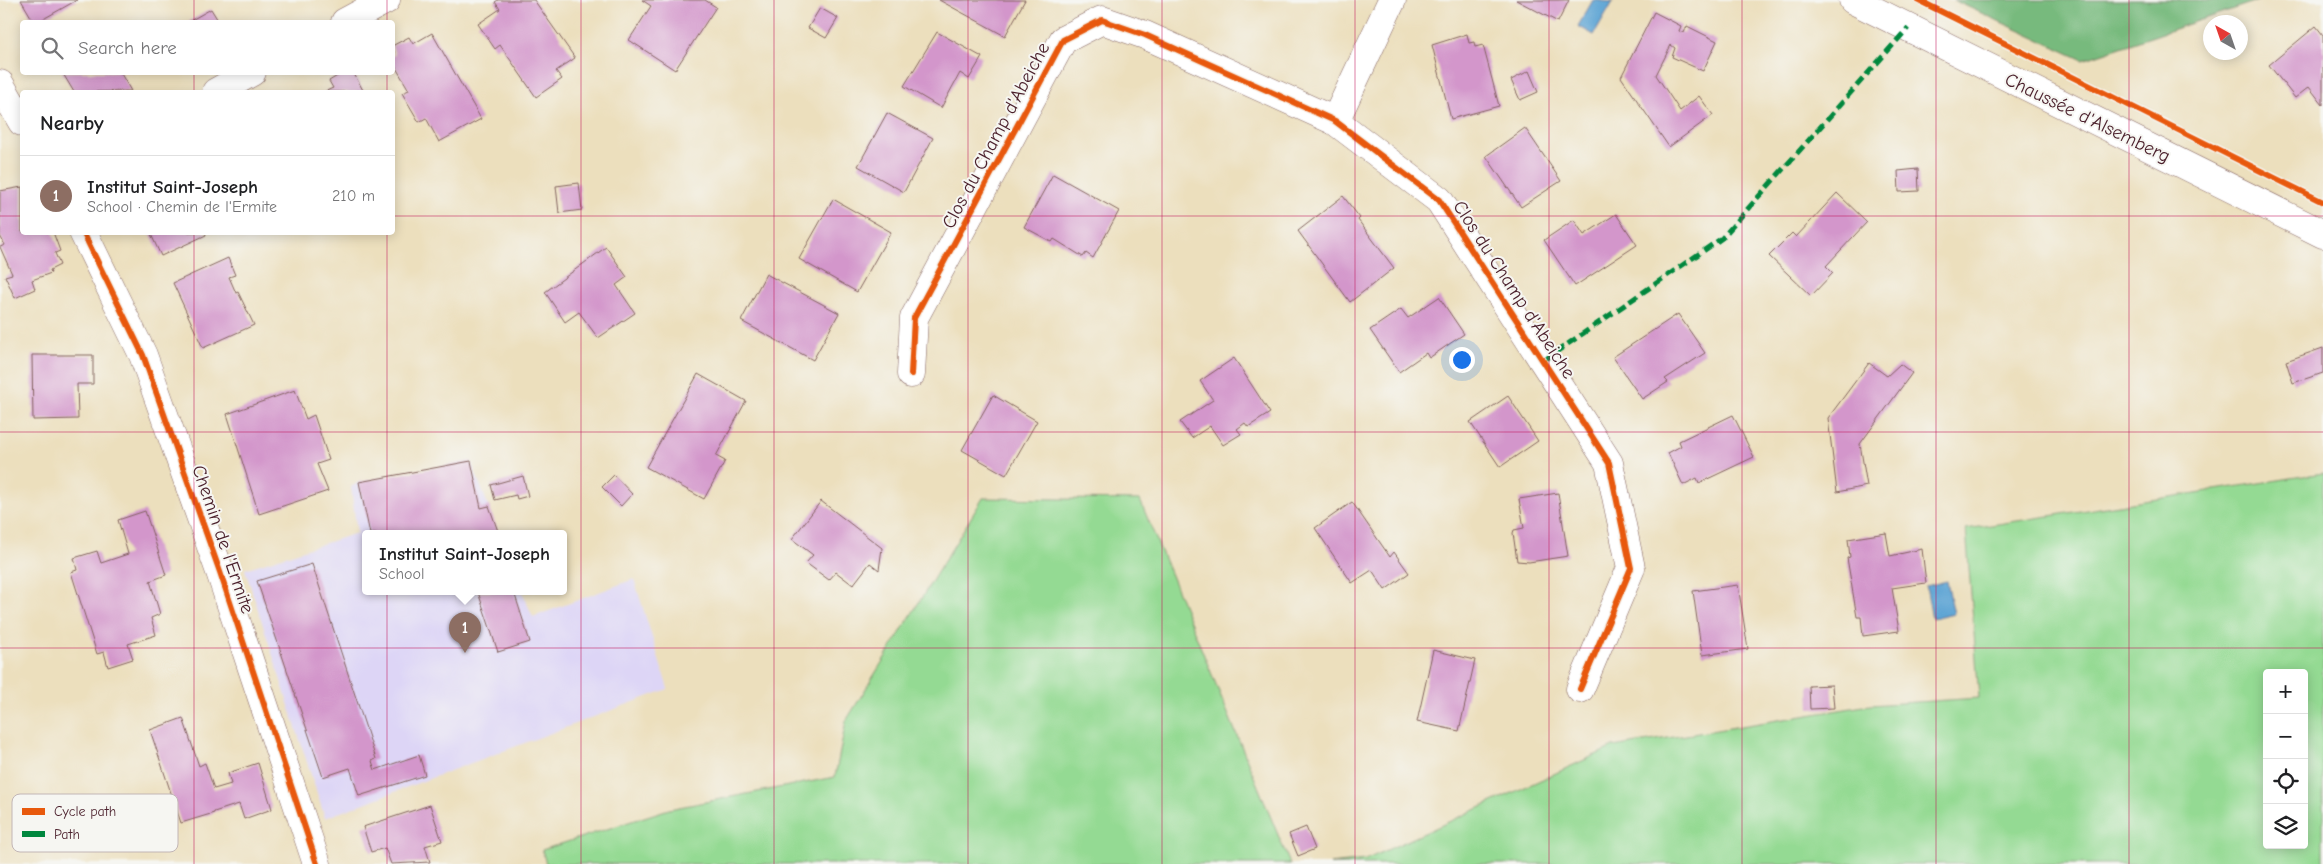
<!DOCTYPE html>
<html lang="en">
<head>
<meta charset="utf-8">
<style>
  :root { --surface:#fff; --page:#f6f6f6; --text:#202124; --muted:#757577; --line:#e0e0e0; --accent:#1a73e8 }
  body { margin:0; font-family:"Comic Neue",sans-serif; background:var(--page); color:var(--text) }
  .controls { position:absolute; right:15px; bottom:15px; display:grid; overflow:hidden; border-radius:5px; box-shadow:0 2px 12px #0003 }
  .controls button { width:45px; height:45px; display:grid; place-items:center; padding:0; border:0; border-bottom:1px solid var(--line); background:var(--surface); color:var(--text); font:25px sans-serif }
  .compass { position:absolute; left:2203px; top:15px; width:45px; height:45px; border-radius:50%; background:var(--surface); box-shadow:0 2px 12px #0003; rotate:320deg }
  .you { position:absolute; left:1461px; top:359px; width:18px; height:18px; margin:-12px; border:4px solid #fff; border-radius:50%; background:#1a73e8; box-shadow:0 0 0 8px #1a73e833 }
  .badge { display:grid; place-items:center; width:32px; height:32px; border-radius:50%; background:var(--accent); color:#fff; font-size:16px; font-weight:700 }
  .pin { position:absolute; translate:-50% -41px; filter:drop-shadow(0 1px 2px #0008) }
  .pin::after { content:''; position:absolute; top:26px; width:18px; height:15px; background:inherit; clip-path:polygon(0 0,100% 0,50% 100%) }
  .popup { position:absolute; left:362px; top:530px; width:205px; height:65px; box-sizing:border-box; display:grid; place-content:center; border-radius:5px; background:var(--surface); filter:drop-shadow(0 1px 4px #0005); font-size:16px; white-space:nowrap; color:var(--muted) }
  .popup b { font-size:19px; color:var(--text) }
  .popup::after { content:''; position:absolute; left:50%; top:100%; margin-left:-10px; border:10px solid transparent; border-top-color:var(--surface) }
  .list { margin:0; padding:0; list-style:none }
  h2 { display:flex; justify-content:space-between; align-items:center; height:65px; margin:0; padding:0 20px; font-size:21px }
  h2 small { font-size:16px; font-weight:400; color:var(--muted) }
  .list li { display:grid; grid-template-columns:32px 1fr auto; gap:15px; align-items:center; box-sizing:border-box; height:80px; padding:0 20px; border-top:1px solid var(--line) }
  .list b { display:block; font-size:19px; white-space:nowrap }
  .list p { margin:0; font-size:16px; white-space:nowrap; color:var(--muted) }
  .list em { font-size:16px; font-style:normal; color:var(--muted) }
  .icon { flex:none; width:28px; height:28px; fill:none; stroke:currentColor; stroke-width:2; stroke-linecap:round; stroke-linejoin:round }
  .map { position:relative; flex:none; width:2323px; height:864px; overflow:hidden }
  .search { position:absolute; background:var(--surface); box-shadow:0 2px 12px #0003; left:20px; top:20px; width:375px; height:55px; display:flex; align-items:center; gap:12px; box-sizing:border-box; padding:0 18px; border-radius:5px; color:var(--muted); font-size:19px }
  .panel { position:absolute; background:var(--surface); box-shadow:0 2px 12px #0003; left:20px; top:90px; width:375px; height:145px; border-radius:5px }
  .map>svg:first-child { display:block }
  .built { fill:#ddd5f6 }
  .green { fill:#94da93; stroke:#6f7c5f; fill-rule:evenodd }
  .forest { fill:#77ba7d; stroke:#606c54 }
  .water { fill:#5da4d4; stroke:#546280 }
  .building { fill:#d396cb }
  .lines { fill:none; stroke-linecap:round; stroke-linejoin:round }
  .minor-casing { stroke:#83625e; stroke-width:29 }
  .major-casing { stroke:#83625e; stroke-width:29 }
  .minor { stroke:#fff; stroke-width:28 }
  .major { stroke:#fff; stroke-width:28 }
  .quiet { stroke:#00873e; stroke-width:5; stroke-dasharray:10 5; stroke-linecap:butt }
  .cycleway-casing { stroke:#f6f6f2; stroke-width:9 }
  .cycleway { stroke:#e8590c; stroke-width:6 }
  .grid { fill:none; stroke:#c2185b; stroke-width:1; stroke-opacity:0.55 }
  .labels { text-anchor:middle; stroke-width:4; stroke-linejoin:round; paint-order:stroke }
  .street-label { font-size:19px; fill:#4a1f2b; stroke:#f6f6f2 }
  .key { fill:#f6f6f2; stroke:#c2b6b6; stroke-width:1 }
  .key-label { font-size:14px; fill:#4a1f2b }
</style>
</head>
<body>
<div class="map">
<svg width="2323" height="864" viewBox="0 0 2323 864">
  <rect width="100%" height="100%" fill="#f6f6f2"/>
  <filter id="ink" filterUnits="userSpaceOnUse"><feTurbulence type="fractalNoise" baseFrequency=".02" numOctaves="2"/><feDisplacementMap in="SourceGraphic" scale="10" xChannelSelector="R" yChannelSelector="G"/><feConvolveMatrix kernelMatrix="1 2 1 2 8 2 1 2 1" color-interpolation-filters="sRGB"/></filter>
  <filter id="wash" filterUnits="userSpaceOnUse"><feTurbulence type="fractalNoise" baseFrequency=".0096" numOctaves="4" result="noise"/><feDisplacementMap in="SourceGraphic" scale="20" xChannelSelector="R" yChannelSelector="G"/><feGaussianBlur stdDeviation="1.12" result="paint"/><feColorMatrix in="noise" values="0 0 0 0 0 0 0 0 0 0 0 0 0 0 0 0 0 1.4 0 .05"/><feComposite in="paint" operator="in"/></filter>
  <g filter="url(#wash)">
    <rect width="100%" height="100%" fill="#ecdfbd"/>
    <path class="built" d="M471,461L499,534H366V592H522L533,617L634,579L668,689L325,818L245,569L357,533L351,487L359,482Z"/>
    <g class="green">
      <path d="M2323,473V864H1330L1365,860L1613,747L1870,705L1979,698L1966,529ZM2267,673H2304V845H2267Z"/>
      <path d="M983,498L1140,500L1290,864H546L542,850L669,809L835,777L846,721Z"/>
    </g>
    <path class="forest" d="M1953,0H2260L2083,60Z"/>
    <g class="water">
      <path d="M1593,0L1613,2L1594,35L1578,26Z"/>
      <path d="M1947,581L1954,614L1932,619L1926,586Z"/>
    </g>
    <g id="blocks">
      <g class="building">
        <path d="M21,0H77L38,22H34Z"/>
        <path d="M498,0H534L575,58L556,71L562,79L536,97L500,45L495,49L478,24L500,9L495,2Z"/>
        <path d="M642,0H705L716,7L675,70L629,40L651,6Z"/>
        <path d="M939,0H1025L1005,36Z"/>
        <path d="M1516,0H1569L1558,22Z"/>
        <path d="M820,8L838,18L826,38L808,28Z"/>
        <path d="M211,9L219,22H188Z"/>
        <path d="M1654,12L1681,26L1679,31L1684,33L1687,26L1717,41L1703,71L1672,57L1675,48L1671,45L1656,75L1680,111L1699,96L1713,115L1669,147L1621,77Z"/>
        <path d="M2316,26L2323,35V105L2309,87L2295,98L2269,65Z"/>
        <path d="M937,32L982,57L969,79L960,73L941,108L904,86Z"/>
        <path d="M432,33L481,119L439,142L426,118L419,122L402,93L409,90L392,61V56L395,55L392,46L409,37L413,44Z"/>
        <path d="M1467,34L1469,43L1474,42L1475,47L1483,45L1499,106L1451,119L1432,45Z"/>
        <path d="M1529,71L1538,92L1520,100L1511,80Z"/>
        <path d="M62,72H120L131,91L74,92Z"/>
        <path d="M344,72H353L364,92H324L333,88L329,81Z"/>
        <path d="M887,113L933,138L904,192L858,166Z"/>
        <path d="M1525,128L1561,181L1521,207L1486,156Z"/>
        <path d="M1918,169L1919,191L1899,192L1898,171Z"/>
        <path d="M1053,174L1119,211L1093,258L1086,253L1083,257L1054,239L1052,242L1024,227Z"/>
        <path d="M579,183L582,210L559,213L556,186Z"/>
        <path d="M22,187V232H53L60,251L55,253L60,265L50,270L51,273L32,280L35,289L15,298L5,276L12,274L0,247L5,245L0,236V191Z"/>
        <path d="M1837,193L1867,222L1826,266L1833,273L1811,296L1769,256L1792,233L1796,237Z"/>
        <path d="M1343,196L1360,218L1358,220L1394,268L1350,302L1298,231Z"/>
        <path d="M833,199L891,232L857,292L799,259Z"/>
        <path d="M1616,214L1637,245L1575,286L1544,240L1574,220L1584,235Z"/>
        <path d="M150,232H205L206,235L161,256Z"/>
        <path d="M606,247L627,277L616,285L635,313L598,338L579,312L565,322L545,292Z"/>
        <path d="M228,258L235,275L229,277L236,293L238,292L254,325L203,348L173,283Z"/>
        <path d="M766,274L839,313L813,360L741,321Z"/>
        <path d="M1439,297L1464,334L1429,358L1426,353L1399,372L1370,330L1401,309L1408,318Z"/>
        <path d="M1678,314L1705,353L1665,379L1668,382L1642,399L1613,357Z"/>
        <path d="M2323,348V373L2293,383L2286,361Z"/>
        <path d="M32,355H93V384H77L78,419L33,420Z"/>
        <path d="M1234,358L1270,413L1248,427L1245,423L1237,429L1241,434L1223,445L1210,426L1192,438L1180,422L1213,400L1200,381Z"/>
        <path d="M1869,363L1887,376L1900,364L1912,373L1860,444L1867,486L1837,492L1828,418Z"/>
        <path d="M698,374L746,401L716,456L725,461L704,499L646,467Z"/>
        <path d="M295,390L306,419L314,415L329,460L317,464L328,491L259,514L227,414Z"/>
        <path d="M993,395L1037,421L1006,475L962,450Z"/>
        <path d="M1508,396L1538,441L1500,467L1470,422Z"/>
        <path d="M1733,415L1754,457L1699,483L1697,478L1683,485L1668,453L1681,446L1679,441Z"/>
        <path d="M471,461L481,508L489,506L499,534H370L359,482Z"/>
        <path d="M614,475L632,494L621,506L602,487Z"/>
        <path d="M523,476L528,496L517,499L516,495L495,500L491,485Z"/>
        <path d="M1558,493L1568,556L1529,562L1517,561L1513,533L1514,530L1524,528L1519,499Z"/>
        <path d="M821,501L882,548L879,570L870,563L853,585L836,572L829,580L806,563L813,555L792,539Z"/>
        <path d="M1352,502L1390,557L1394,552L1409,573L1385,590L1372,570L1352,583L1315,528Z"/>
        <path d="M145,511L166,575L150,581L160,614L151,618L156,635L128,644L133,659L108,667L104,652L97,654L71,572L77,570L74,558L97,551L101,563L128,554L118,520Z"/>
        <path d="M1886,533L1890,556L1922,549L1926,583L1892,588L1899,631L1863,636L1861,617H1857L1847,558L1850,557L1848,539Z"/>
        <path d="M312,564L376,759L372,761L375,770L419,755L425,775L359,796L350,768L323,777L257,581Z"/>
        <path d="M1738,585L1748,649L1702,655L1693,591Z"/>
        <path d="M478,592H514L530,642L498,652Z"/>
        <path d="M1433,650L1475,660L1459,731L1417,722Z"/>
        <path d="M1832,685L1834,708L1810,709L1809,686Z"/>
        <path d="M183,718L199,766L205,763L214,789L231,784L228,773L258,763L272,809L244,819L239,804L214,812V813L181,823L150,730Z"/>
        <path d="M430,805L442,841L425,846L430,862L391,864L385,848L371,852L363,827Z"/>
        <path d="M1306,827L1315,849L1298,856L1289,834Z"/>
      </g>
    </g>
  </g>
  <g filter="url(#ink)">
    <use href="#blocks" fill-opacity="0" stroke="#83625e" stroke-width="1"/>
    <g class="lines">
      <defs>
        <g id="minor">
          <path d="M345,22L386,0"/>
          <path d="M0,84L22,122"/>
          <path d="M216,92L252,72"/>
          <path d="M1335,121L1392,0"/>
          <path d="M83,232L143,355L220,572L317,864"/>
          <path d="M911,374L914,318L1063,40L1102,20L1145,35L1335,121L1439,200L1609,463L1631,568L1580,689"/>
        </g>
        <path id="major" d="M1853,0L2323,234"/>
      </defs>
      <use href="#minor" class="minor-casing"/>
      <use href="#major" class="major-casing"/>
      <use href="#minor" class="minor"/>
      <use href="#major" class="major"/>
      <path class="quiet" d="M1543,361L1722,238L1908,28"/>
      <defs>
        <g id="cycleway">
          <path d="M1918,0L2323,202"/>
          <path d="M83,232L143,355L220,572L317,864"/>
          <path d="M911,374L914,318L1063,40L1102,20L1145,35L1335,121L1439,200L1609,463L1631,568L1580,689"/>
        </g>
      </defs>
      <use href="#cycleway" class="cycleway-casing"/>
      <use href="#cycleway" class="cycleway"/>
    </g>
  </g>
  <path class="grid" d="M194,0V22M387,0V22M581,0V864M774,0V864M968,0V864M1162,0V864M1355,0V864M1549,0V864M1742,0V864M1936,0V864M2129,0V864M194,72V92M387,72V92M0,216H22M392,216H2323M194,232V864M387,232V864M0,432H2323M0,648H2323"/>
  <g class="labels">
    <g class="street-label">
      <text transform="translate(2088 117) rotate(26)" y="7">Chaussée d'Alsemberg</text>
      <text transform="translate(995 135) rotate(-62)" y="7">Clos du Champ d'Abeiche</text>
      <text transform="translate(1515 289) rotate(57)" y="7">Clos du Champ d'Abeiche</text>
      <text transform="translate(224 539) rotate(71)" y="7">Chemin de l'Ermite</text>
    </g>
  </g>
  <rect x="12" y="794" width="166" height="58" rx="8" class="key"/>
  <rect x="22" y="808" width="23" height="7" fill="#e8590c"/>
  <rect x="22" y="831" width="23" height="6" fill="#00873e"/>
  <g class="key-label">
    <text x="54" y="816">Cycle path</text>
    <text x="54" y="839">Path</text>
  </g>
</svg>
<div class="controls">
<button>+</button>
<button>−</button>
<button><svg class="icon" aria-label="locate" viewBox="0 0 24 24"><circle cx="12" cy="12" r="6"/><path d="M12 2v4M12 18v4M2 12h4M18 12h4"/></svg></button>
<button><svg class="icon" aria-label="layers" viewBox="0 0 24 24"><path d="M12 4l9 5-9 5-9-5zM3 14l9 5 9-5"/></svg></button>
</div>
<svg class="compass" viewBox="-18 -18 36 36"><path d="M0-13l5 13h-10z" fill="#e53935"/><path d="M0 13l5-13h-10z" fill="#757577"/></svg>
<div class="you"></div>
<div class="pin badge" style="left:465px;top:653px;background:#8d6e63">1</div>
<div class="popup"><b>Institut Saint-Joseph</b>School</div>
<div class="search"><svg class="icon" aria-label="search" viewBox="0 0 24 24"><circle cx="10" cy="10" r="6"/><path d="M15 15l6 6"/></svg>Search here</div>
<section class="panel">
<h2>Nearby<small></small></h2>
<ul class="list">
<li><span class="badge" style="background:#8d6e63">1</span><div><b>Institut Saint-Joseph</b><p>School · Chemin de l'Ermite</p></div><em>210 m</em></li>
</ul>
</section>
</div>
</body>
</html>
